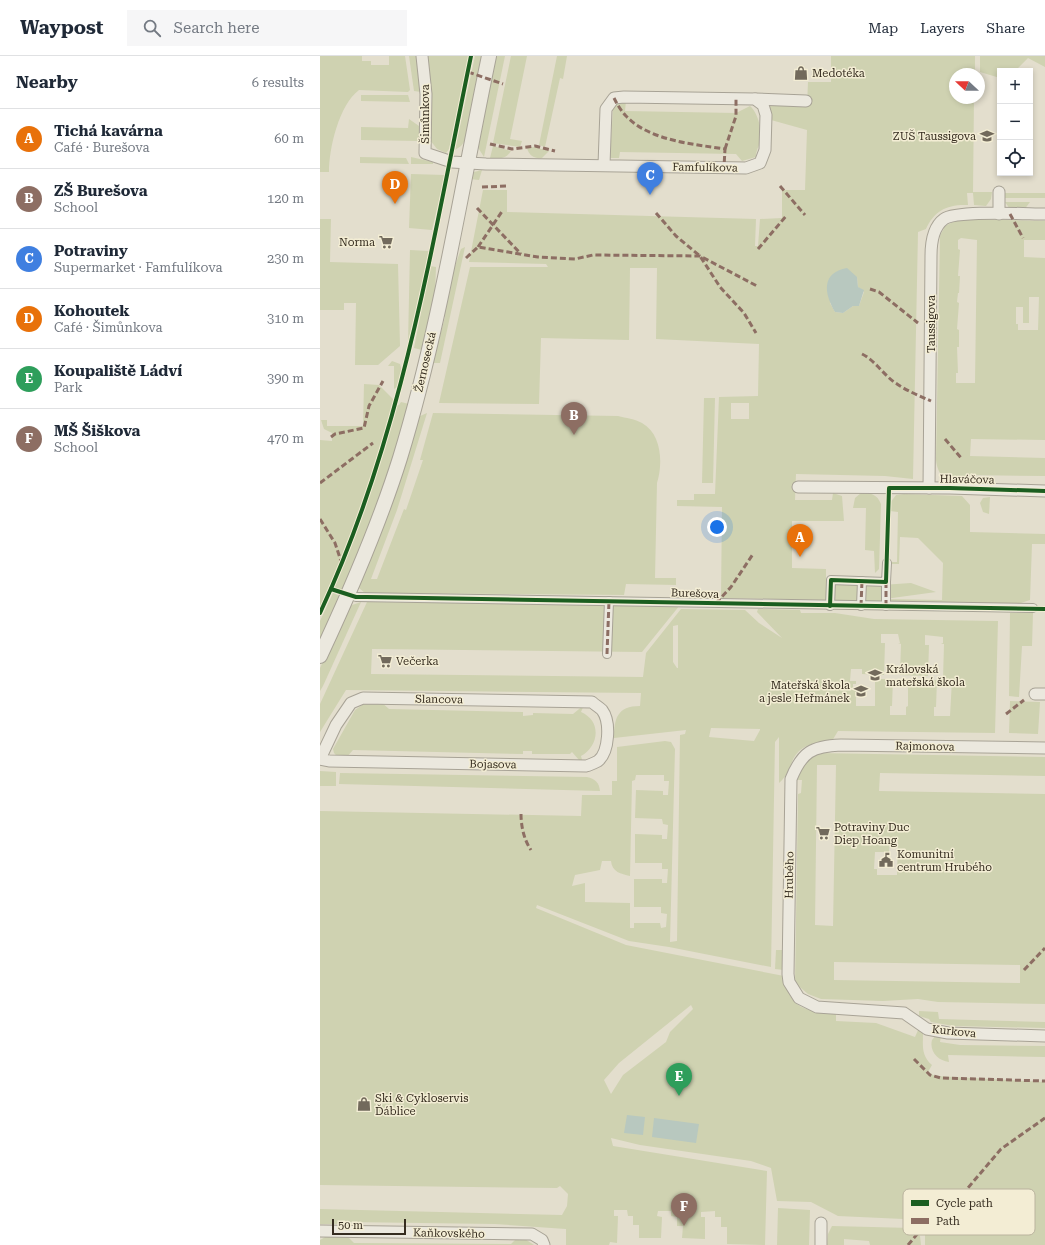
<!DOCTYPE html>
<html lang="en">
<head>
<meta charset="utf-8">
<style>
  :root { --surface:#fff; --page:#f6f6f7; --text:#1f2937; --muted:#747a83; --line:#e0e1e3; --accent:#ea580c }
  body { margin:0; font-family:"Roboto Serif",serif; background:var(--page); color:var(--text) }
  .controls { position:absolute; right:12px; top:12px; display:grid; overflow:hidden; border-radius:0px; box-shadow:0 2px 6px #0003 }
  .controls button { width:36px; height:36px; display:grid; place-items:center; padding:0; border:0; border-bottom:1px solid var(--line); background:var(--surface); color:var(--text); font:20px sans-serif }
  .compass { position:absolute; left:629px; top:12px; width:36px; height:36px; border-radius:50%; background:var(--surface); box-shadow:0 2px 6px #0003; rotate:292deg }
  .scale { position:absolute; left:12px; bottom:10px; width:74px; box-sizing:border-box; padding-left:4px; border:2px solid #352c1f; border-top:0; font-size:11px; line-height:14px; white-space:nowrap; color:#352c1f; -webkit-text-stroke:3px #f3edd4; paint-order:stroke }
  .you { position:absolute; left:397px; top:471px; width:14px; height:14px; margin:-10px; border:3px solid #fff; border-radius:50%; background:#1a73e8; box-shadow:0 0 0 6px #1a73e833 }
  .badge { display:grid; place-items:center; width:26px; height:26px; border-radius:50%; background:var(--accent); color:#fff; font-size:13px; font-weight:700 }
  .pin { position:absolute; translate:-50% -33px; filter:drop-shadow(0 1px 2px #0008) }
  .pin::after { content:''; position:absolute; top:21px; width:14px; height:12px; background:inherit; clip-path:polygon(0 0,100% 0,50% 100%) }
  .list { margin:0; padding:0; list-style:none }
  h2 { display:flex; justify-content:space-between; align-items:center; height:52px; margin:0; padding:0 16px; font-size:17px }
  h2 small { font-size:13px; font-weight:400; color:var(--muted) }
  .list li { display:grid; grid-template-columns:26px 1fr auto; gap:12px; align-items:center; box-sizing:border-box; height:60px; padding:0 16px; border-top:1px solid var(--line) }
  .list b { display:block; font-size:15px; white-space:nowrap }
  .list p { margin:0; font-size:13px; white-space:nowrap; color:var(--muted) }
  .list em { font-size:13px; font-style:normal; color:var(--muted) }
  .icon { flex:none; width:22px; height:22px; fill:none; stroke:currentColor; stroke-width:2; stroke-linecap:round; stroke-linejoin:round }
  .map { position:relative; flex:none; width:725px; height:1189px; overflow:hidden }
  header { display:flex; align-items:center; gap:24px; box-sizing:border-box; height:56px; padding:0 20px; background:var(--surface); border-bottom:1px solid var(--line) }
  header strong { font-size:19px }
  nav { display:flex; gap:22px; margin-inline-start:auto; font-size:14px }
  .search { width:280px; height:36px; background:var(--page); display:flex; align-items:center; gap:10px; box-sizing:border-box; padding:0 14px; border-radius:0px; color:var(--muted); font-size:15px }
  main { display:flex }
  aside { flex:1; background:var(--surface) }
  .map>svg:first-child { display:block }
  .green { fill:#cfd2b1; fill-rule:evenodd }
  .water { fill:#b8c8bf }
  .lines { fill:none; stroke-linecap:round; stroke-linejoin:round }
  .pedestrian-casing { stroke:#a8a396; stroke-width:10 }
  .minor-casing { stroke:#a8a396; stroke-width:13 }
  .tertiary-casing { stroke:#a8a396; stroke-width:16 }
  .pedestrian { stroke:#ebe8de; stroke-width:8 }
  .minor { stroke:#ebe8de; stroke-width:11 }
  .tertiary { stroke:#ebe8de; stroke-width:14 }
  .quiet { stroke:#8d6e63; stroke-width:3; stroke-dasharray:6 3; stroke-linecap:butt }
  .cycleway-casing { stroke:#f3edd4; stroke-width:6 }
  .cycleway { stroke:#1b5e20; stroke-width:4 }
  .labels { text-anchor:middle; stroke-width:3; stroke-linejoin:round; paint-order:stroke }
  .poi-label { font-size:11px; fill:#352c1f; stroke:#f3edd4; text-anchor:start }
  .street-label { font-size:11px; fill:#352c1f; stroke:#f3edd4 }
  .key { fill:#f3edd4; stroke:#bab39e; stroke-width:1 }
  .key-label { font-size:11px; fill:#352c1f }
</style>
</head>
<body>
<header>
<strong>Waypost</strong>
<div class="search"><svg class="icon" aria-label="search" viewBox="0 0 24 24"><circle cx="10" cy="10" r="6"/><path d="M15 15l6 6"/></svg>Search here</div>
<nav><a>Map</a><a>Layers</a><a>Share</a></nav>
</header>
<main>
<aside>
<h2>Nearby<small>6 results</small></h2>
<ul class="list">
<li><span class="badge" style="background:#e8710a">A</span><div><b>Tichá kavárna</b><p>Café · Burešova</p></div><em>60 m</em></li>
<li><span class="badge" style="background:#8d6e63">B</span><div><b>ZŠ Burešova</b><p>School</p></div><em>120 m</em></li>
<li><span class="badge" style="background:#3f7fe0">C</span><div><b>Potraviny</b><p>Supermarket · Famfulíkova</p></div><em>230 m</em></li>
<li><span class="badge" style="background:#e8710a">D</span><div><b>Kohoutek</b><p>Café · Šimůnkova</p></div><em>310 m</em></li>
<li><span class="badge" style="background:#2e9e5b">E</span><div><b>Koupaliště Ládví</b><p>Park</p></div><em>390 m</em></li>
<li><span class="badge" style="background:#8d6e63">F</span><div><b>MŠ Šiškova</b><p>School</p></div><em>470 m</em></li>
</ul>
</aside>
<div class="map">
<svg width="725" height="1189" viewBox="0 0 725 1189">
  <rect width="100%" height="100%" fill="#e3decd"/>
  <g class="green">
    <path d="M0,0H42V5H51V9H69V0H85L90,34L88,36L39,34C19,49 9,92 9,116H0Z"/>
    <path d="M89,0H98L101,36L94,35Z"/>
    <path d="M107,0H149L129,93L126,97L117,93L110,84Z"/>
    <path d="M155,0H165L147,82L141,90L135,94Z"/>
    <path d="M175,0H185L164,101L157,90Z"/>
    <path d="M191,0H207L190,83L202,85L200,91L173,87Z"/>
    <path d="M237,0H247L243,23L240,22L225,91L219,89Z"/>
    <path d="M511,0H655V18H635V42H654L653,136H672L671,143L666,150L654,149L653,137H647L648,149C627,148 614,155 606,173L598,176L593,423L565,420L476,418L475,444H512L513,437L522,440L524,465H472V512L506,513V529H562L591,527L616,536L565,543L622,544L623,507L598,482L580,481L579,508H571V514H569V506H577L578,456L570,455V447L576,439L584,438L642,440L650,449V476L725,478V488H712L710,544L698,548L401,542L402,451L357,450V444H374V438H395L399,341L438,340L439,288L336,283L337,212H310L309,284L221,282L219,348L119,347L150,211H228L226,208L149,206L163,134H187V156L436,163L435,190H438L440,163L462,162V134H485L487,74L451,64L449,48L487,50L488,26H511ZM537,221L538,231L544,236L539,250H533L523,257L515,256L510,247ZM411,347H429V363H411Z"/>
    <path d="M660,0H725V11L708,2L695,15H680V22L660,16Z"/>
    <path d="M41,39H88L90,46L41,45Z"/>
    <path d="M296,45H306L305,55L416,57L430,50C439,58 443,77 439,89C437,94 436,96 436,101L422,105L416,98L300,96L299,102H290L293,53Z"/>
    <path d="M89,63L99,70L101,81L99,85L41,84V71L88,72Z"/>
    <path d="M173,90L191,95C186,103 179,103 170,102Z"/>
    <path d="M214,91L229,95L222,102C215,103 209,100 207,92Z"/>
    <path d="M40,101L86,102L89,108L40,107Z"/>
    <path d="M91,101L113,106V108H91Z"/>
    <path d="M162,114L159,124L150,123L154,116Z"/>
    <path d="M91,118L125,119L112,174L89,172Z"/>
    <rect x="683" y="137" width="42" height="5"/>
    <path d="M685,146H710L704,154L690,153Z"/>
    <path d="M0,163H11L10,206L78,208L80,290L58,309H35L36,247H24V254H0Z"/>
    <path d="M639,163L725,165V184H704V201L725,202V384L651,383L650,400L725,402V420L647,419L646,429C630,427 618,423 616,404L620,180L625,170ZM641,182L657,184L655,327H636V317H638L637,291H639V274L637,273L639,247L637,246L638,237H639L640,220H638L640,194L638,193V184ZM709,241H719L718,274H698V268H696V251H703V267H709Z"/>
    <path d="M145,191L120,307H113L125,261L121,260L126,235L141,193Z"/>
    <path d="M90,194L109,195L88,288Z"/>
    <path d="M110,210L116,211L115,238L102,294L94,292Z"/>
    <path d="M72,305L80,308L82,315L77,331L74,333V310H68Z"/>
    <path d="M44,328L59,329L74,344L62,385H65L75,350L79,349L81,346L89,348L94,352L28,538L9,531L0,551V384L12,385V377L4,373L1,364H7V370H43Z"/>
    <path d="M384,342H395L393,427H382Z"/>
    <path d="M107,357L77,454L51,523H57L84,453L86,454L103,404H100L113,357L298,360C306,362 315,363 322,367C342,378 343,408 337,427L335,522H356V529L306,528L304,539L45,537L39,532L38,529L98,361Z"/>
    <path d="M541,437C551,437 557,438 561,448L559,513L555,517L554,495L545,494L546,452H533L535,442Z"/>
    <path d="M670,441L669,458L663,456L660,447L663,442Z"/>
    <path d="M13,537L22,541L0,588V565Z"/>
    <path d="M41,546L3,630L0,635V612L28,553L32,549Z"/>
    <path d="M47,546L360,549L322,596L52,593L51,618L323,621L326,597L361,553L425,554L439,567L462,582L437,556L438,553L480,554L481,557H515L554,563L678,565L675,677L518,675L512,685C496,686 479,688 472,706C468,715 467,720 459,727V681L455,686L451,911L349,891L309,885L217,849L216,852L306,889L464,920C470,954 485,955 516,956V965L556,967L595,981L599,972L603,977C603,990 601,999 612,1009L608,1016L615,1020L725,1026V1189H605V1164L518,1160L491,1146L457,1145L451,1112L431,1105L320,1089L291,1082L293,1090L447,1115L445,1189L407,1188V1171H401V1161H395V1155L381,1156V1161H385V1183L362,1182L363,1170H357V1161L351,1160V1155H338L337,1160L342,1161L341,1182H319V1169H313V1160H308L307,1154H294V1160H298L297,1187L290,1186L289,1189H246V1173L175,1168L28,1166L22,1168H0V1153L242,1159L247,1150L248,1138L240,1130L237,1132L0,1129V755L261,760L262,739H292V725H297V691L345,685L351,686L355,693L350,886L357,885L360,679L365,678L366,674L294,682C294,663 297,650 320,650L321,637L26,634L0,676V648ZM358,569V612H357L353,606V570ZM561,578H578L580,587H578L581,588L580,619L608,620L609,589H605V579L623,581V587L621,588H624L623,623L632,624L630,660H614V651H616L617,624L588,623V650L586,651V659H570V650H572L573,623H555V650H536V631H533V628H536V625H530L531,613H542V618L564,619L565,587H561ZM391,672L440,673V674L434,685L389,681ZM316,719H344V725H349L348,739H343V735L316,734L315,762L342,763L343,768L348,769L347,783H342V779L315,778V807H342V813H348L347,827H342V823H314V851H341V857L347,858L346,871L341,872L340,867H314V872H310V847L265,846V827L252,830L255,819L280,814L282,805H291C292,816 301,818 310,820L312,725L315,724ZM371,949L373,953L350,976L346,986L303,1019L291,1038L284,1024L299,1007ZM39,1043L50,1044V1053H38Z"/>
    <path d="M690,557H713L712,590H702L699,641L689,640Z"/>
    <path d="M690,645L720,646L718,678L689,677Z"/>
    <path d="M61,646L69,653L203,656V660L213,659V657L253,658L264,649L261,656C282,665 279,690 261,700L263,707L257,706L259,704L252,696L250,698H212V695H203V698L33,694L25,703L19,702L14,697L13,693L35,654L45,647Z"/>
    <path d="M497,697L725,701V720L560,717L559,735L725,738V948L618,946L598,943L563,945L501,943L488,938L475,927L478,738L481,737L482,724H478C479,709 485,704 497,697ZM497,709H516L513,870L495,869ZM570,785H578L577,819H557V813H554L555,796H569ZM514,906L700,909V927L514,924Z"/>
    <path d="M0,715L16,716V730H0Z"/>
    <path d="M20,717L267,721C275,723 279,726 280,735L19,728Z"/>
    <path d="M456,894H464V914L455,913Z"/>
    <path d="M599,955L618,956L619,963L725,966V972L633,970L611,966L609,963L599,960Z"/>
    <path d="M616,979L621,980L620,986L640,989L725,990V1001L628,999L629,1006C618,1005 609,995 612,984Z"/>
    <path d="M458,1152L490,1154L489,1189H457Z"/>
    <path d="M512,1170L592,1172L600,1180L601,1189H550L549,1185L524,1183V1189H507L508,1178Z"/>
    <path d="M26,1179L34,1187L191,1188L198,1181L205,1183L214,1189H0V1184L7,1180Z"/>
  </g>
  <g class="water">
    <path d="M527,212L537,221L538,231L544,234L539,250H533L523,257L515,256C504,237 501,217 527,212Z"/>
    <path d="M307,1059L325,1061L323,1079L304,1077Z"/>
    <path d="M334,1062L379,1068L376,1087L332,1081Z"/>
  </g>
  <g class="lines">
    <defs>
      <g id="pedestrian">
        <path d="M36,541L713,552"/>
        <path d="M510,550L511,524L566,526L567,507"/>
        <path d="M541,550L542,525"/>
        <path d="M566,550V526"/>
        <path d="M287,598L289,545"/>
      </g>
      <g id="minor">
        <path d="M102,0L106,38L105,97L132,106L166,108L426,112L440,107L445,94L446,59L443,49L435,43L304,41L294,42L286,53L284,109"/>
        <path d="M435,43L486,45"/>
        <path d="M679,158V136"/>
        <path d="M478,431L630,432L725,435"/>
        <path d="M609,432L611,200C611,188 613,171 624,163C637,154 706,158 725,158"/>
        <path d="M715,638H725"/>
        <path d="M725,692L521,689C492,690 482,696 471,723L468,918L469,926L479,942L497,951L584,957L607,973L628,977L725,980"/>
        <path d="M0,703L16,669L31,647L43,642L272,646C275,649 279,651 282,654C291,666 289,696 278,705C274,707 270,709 266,710L9,705L0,703"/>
        <path d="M0,1175L212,1178L222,1184L224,1189"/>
        <path d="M501,1189V1167"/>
      </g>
      <path id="tertiary" d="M0,600C30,536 59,469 80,402C120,271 141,134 169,0"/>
    </defs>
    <use href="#pedestrian" class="pedestrian-casing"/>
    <use href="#minor" class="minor-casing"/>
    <use href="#tertiary" class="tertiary-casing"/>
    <use href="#pedestrian" class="pedestrian"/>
    <use href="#minor" class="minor"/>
    <use href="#tertiary" class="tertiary"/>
    <g class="quiet">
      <path d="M148,16L183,28"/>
      <path d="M294,42C297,48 301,55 306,60C330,85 373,88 405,93L404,111"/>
      <path d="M170,88L192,93L215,90L235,95"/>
      <path d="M405,93L416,60V43"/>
      <path d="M460,130L485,159"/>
      <path d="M162,131L188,130"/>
      <path d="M157,152L201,198"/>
      <path d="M336,157L356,180L380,200L400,231L424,257L436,277"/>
      <path d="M690,158L703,182"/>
      <path d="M158,191L183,154"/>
      <path d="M438,193L467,159"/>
      <path d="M146,202L158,191L218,201L255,203L273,199L380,200L437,230"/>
      <path d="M550,233L559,236L598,267"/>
      <path d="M542,298C556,305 564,320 577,328C587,335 600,340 611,345"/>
      <path d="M11,381L15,378L44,372L49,350L63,325"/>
      <path d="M625,383L642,403"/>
      <path d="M0,427L53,387"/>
      <path d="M0,463L15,487L21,505"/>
      <path d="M396,547L411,531L433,498"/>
      <path d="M541,550L542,525"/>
      <path d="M566,550V526"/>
      <path d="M287,598L289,545"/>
      <path d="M686,658L704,644"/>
      <path d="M201,758C201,770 204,784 211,794"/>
      <path d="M704,914L725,892"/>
      <path d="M594,1003L610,1019L621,1022L725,1025"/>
      <path d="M619,1166L681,1093L725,1062"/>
      <path d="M588,1189L604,1170"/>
    </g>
    <defs>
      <g id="cycleway">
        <path d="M11,533L36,541H47L725,553"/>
        <path d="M510,550L511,524L566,526L569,432H630L725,435"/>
        <path d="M0,557C82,382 112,188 151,0"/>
      </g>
    </defs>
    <use href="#cycleway" class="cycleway-casing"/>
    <use href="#cycleway" class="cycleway"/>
  </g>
  <defs>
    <symbol id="shop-bare" viewBox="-9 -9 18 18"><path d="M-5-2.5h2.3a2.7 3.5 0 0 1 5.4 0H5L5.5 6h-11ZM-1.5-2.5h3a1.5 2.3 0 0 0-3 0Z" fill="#726a5c" stroke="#f3edd4" stroke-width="2.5" paint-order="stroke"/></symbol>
    <symbol id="school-bare" viewBox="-9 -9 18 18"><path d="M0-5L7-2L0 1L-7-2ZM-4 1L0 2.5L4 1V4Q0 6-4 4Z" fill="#726a5c" stroke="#f3edd4" stroke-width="2.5" paint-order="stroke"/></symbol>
    <symbol id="supermarket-bare" viewBox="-9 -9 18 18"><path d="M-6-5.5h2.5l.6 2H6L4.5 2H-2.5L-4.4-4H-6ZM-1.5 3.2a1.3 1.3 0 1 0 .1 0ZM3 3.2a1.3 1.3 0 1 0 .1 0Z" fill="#726a5c" stroke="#f3edd4" stroke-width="2.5" paint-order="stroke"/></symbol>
    <symbol id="civic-bare" viewBox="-9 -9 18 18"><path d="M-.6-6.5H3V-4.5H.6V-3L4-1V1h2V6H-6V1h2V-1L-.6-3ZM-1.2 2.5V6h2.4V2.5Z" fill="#726a5c" stroke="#f3edd4" stroke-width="2.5" paint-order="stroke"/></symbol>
  </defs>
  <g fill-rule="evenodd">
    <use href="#shop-bare" x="471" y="7" width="20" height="20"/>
    <use href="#school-bare" x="657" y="70" width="20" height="20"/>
    <use href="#supermarket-bare" x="56" y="176" width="20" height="20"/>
    <use href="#supermarket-bare" x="55" y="595" width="20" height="20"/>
    <use href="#school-bare" x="545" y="609" width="20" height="20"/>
    <use href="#school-bare" x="531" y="625" width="20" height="20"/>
    <use href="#supermarket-bare" x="493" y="767" width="20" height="20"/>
    <use href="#civic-bare" x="556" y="794" width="20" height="20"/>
    <use href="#shop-bare" x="34" y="1038" width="20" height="20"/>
  </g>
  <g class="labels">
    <g class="poi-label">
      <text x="492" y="21">Medotéka</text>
      <text x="656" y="84" text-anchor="end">ZUŠ Taussigova</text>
      <text x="55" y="190" text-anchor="end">Norma</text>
      <text x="76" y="609">Večerka</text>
      <text x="566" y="617">Královská<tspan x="566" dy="13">mateřská škola</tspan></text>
      <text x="530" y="633" text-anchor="end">Mateřská škola<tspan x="530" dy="13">a jesle Heřmánek</tspan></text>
      <text x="514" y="775">Potraviny Duc<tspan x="514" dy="13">Diep Hoang</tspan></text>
      <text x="577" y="802">Komunitní<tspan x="577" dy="13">centrum Hrubého</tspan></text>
      <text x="55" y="1046">Ski &amp; Cykloservis<tspan x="55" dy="13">Ďáblice</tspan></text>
    </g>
    <g class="street-label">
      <text transform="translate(105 58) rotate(-90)" y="4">Šimůnkova</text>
      <text transform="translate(385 111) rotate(1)" y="4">Famfulíkova</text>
      <text transform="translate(611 268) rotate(-90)" y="4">Taussigova</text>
      <text transform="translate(105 306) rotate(-77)" y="4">Žernosecká</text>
      <text transform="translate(647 423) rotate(1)" y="4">Hlaváčova</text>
      <text transform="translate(375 537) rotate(2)" y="4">Burešova</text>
      <text transform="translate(119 643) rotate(1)" y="4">Slancova</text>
      <text transform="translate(605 690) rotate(1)" y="4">Rajmonova</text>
      <text transform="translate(173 708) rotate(1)" y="4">Bojasova</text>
      <text transform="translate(469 819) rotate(-89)" y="4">Hrubého</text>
      <text transform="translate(634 975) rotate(6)" y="4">Kurkova</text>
      <text transform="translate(129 1177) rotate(1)" y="4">Kaňkovského</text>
    </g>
  </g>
  <rect x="583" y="1133" width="132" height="46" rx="6" class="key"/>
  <rect x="591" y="1144" width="18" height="6" fill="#1b5e20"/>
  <rect x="591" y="1162" width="18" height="6" fill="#8d6e63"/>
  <g class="key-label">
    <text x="616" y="1151">Cycle path</text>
    <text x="616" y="1169">Path</text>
  </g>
</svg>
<div class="controls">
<button>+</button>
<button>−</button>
<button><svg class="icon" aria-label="locate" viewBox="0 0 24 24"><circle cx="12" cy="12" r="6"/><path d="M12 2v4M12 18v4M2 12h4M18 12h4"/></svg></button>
</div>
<svg class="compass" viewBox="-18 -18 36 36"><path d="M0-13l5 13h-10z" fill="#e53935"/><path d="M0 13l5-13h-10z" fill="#747a83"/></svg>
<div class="scale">50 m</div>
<div class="you"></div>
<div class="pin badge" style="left:480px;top:501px;background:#e8710a">A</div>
<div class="pin badge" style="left:254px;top:379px;background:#8d6e63">B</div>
<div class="pin badge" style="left:330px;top:139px;background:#3f7fe0">C</div>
<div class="pin badge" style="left:75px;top:148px;background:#e8710a">D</div>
<div class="pin badge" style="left:359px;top:1040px;background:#2e9e5b">E</div>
<div class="pin badge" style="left:364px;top:1170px;background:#8d6e63">F</div>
</div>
</main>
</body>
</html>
